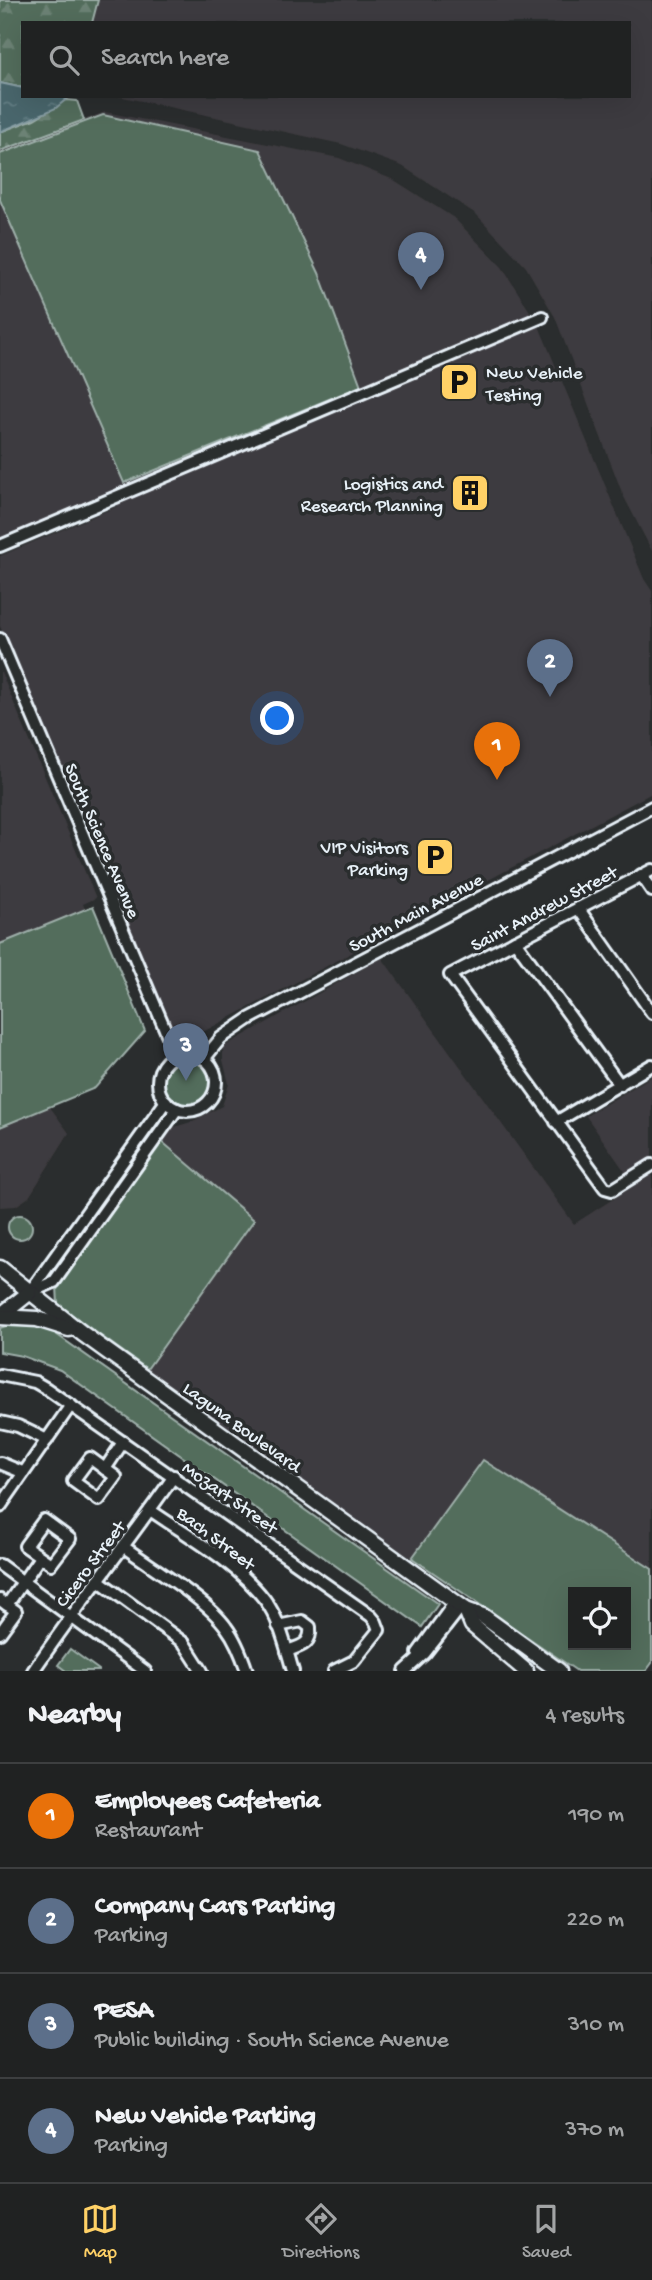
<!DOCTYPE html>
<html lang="en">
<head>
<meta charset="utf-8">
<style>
  :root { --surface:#202222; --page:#2d2f2f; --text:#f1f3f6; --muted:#a2a4a5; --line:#3d3f40; --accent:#ffd166 }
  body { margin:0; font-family:"Gochi Hand",sans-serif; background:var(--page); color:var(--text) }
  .controls { position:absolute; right:21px; bottom:21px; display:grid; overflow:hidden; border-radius:0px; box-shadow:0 7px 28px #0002 }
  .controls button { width:63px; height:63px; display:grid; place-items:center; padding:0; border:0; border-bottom:2px solid var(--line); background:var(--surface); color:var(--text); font:35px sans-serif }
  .you { position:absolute; left:278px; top:719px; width:24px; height:24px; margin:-18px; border:5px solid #fff; border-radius:50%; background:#1a73e8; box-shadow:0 0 0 10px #1a73e833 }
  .badge { display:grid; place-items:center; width:46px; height:46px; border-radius:50%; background:var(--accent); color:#fff; font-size:23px; font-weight:700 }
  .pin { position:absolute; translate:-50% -58px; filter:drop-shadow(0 2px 4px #0008) }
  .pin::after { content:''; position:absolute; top:37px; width:24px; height:21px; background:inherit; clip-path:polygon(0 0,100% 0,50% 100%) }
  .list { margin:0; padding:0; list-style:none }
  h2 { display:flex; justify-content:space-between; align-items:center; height:91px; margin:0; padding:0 28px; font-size:30px }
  h2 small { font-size:23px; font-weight:400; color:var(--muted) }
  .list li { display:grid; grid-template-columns:46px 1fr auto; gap:21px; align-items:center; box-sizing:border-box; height:105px; padding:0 28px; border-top:2px solid var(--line) }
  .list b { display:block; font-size:26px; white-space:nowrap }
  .list p { margin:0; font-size:23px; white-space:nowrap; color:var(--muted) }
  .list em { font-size:23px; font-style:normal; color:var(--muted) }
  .icon { flex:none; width:38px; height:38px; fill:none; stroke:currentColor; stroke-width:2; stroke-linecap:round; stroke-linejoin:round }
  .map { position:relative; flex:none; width:652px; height:1671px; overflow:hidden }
  .search { position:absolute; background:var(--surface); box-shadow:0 7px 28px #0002; left:21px; right:21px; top:21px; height:77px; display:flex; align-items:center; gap:18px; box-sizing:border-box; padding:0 24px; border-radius:0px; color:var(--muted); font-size:26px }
  .sheet { height:511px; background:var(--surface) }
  nav { display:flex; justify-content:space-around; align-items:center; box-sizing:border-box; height:98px; border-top:2px solid var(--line); background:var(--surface); font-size:19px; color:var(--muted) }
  nav a { display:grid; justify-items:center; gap:4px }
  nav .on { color:var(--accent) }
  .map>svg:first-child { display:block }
  .built { fill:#3e3b3f; fill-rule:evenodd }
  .green { fill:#536d5c; stroke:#9eafaa; stroke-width:2; fill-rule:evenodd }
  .forest { fill:url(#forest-firs); stroke:#9eafaa; stroke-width:2 }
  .water { fill:url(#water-ripples); stroke:#889ea4; stroke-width:2 }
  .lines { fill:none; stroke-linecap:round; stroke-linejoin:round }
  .minor-casing { stroke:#e8f1f8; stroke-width:16 }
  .major-casing { stroke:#e8f1f8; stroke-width:19 }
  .minor { stroke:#2a2d2e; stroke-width:10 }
  .major { stroke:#2a2d2e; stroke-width:14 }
  .labels { text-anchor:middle; stroke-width:7; stroke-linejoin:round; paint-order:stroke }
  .poi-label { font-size:19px; fill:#e8f1f8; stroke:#2a2d2e; text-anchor:end }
  .street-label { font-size:19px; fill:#e8f1f8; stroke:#2a2d2e }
</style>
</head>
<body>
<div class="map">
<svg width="652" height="1671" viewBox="0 0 652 1671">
  <defs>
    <pattern id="forest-firs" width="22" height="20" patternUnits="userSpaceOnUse" patternTransform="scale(1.75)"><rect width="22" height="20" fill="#536d5c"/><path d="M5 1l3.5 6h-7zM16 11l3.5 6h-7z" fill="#6c8274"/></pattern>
    <pattern id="water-ripples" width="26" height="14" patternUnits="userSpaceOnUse" patternTransform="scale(1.75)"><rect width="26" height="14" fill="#48666c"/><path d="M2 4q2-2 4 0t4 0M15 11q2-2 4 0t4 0" fill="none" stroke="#627c82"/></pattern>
  </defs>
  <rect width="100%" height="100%" fill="#2a2d2e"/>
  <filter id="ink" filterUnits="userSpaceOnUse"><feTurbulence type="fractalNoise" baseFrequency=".0143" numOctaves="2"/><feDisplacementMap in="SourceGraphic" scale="14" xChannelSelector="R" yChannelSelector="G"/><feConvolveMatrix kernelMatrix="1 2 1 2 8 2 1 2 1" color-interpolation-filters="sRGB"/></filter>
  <g filter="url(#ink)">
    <g class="built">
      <path d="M98,0H652V551L623,495L555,317L526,267L476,214L402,166L341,144L118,96H629V23H92Z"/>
      <path d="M105,112L339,158L394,180L454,218L502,267L539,326L644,579L652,591V793L184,1042L168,1037L0,626V556L118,506L112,496L0,541V151Z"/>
      <path d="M0,670L96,898L83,904L85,909L0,944Z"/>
      <path d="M382,958L574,1224L652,1174V1663L646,1671H577L386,1541L58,1305L168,1129L191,1122L222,1106L229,1084L223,1060V1047ZM573,1592H626V1645H573Z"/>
      <path d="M652,1076V1161L628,1176L586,1116Z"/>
      <path d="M50,1107L69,1133L29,1197L16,1206L0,1207V1127Z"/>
    </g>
    <g class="green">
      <path d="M103,115L260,150L319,273L361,386L124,483L0,200V154Z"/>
      <path d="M93,906L145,1031L95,1088L0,1127V944Z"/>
      <circle cx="187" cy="1081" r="24"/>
      <path d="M160,1140L254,1220L147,1369L58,1305L57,1285Z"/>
      <circle cx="20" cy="1227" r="12"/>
      <path d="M17,1322L46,1327L438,1604L422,1627L60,1370L22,1356L0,1352V1328Z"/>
      <path d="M483,1460L652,1569V1663L646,1671H577L412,1558ZM573,1592H626V1645H573Z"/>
      <path d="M70,1649L99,1670V1671H66L58,1665Z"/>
    </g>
    <g class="forest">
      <path d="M0,0H98L92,23H23V88L0,83Z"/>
      <path d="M66,100L77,101L84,120L0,151V132L34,119Z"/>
    </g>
    <path class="water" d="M0,83L23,88V96H70L56,108L0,132Z"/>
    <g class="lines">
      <defs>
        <g id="minor">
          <path d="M0,546L542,317"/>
          <path d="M0,639L176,1055"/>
          <path d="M652,870L450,975L605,1188L612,1190L652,1165"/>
          <path d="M641,875L652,891"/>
          <path d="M578,908L652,1013"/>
          <path d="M515,941L620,1085"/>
          <circle cx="187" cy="1082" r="29"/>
          <path d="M204,1059L221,1038L249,1019L652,807"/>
          <path d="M556,1122L652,1065"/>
          <path d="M29,1293L54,1282L177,1109"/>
          <path d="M29,1293L166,1101"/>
          <path d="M0,1375L35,1382L47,1389L371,1616L376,1622L379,1630L354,1661L334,1671"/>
          <path d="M0,1422L18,1426L47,1440"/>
          <path d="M90,1458L116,1477L99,1500L73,1481Z"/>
          <path d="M0,1463L22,1472"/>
          <path d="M105,1469L123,1442"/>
          <path d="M0,1507L71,1405"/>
          <path d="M150,1510C189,1537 236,1562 265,1600C280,1620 286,1648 293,1671"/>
          <path d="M44,1520L70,1539L51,1564L25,1546Z"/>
          <path d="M124,1547C153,1568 207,1600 226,1627C236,1640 242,1656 247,1671"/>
          <path d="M0,1565L145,1671"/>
          <path d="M98,1580L184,1643L202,1671"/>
          <path d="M0,1600L16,1611L0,1633"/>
          <path d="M7,1605L40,1557"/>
          <path d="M278,1626L302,1621L310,1627C312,1644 301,1646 287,1651"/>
          <path d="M418,1653L455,1602"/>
          <path d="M33,1671C78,1605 128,1542 174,1476"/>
          <path d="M405,1671L425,1653L461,1607"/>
        </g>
        <g id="major">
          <path d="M0,1268L83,1334L466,1610L483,1616L559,1671"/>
          <path d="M0,1316L29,1293"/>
          <path d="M0,1317L37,1319L69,1329"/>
          <path d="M466,1610L472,1625L526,1671"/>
        </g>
      </defs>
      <use href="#minor" class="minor-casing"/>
      <use href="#major" class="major-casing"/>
      <use href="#minor" class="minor"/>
      <use href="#major" class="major"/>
    </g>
  </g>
  <defs>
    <symbol id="parking-square" viewBox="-11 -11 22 22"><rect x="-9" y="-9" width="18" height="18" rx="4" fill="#ffd166" stroke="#2a2d2e"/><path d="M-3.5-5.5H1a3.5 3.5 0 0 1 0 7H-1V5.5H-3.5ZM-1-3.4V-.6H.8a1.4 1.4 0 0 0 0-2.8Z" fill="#111"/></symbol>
    <symbol id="building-square" viewBox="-11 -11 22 22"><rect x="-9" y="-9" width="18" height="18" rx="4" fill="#ffd166" stroke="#2a2d2e"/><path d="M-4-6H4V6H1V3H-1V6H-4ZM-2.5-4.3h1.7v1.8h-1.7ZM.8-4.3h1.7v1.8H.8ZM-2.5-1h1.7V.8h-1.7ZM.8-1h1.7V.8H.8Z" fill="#111"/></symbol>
  </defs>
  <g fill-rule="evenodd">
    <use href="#parking-square" x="437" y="360" width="44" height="44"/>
    <use href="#building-square" x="448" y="471" width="44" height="44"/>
    <use href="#parking-square" x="413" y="835" width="44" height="44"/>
  </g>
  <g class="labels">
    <g class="poi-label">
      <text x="486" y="378" text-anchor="start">New Vehicle<tspan x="486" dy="22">Testing</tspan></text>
      <text x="443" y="489">Logistics and<tspan x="443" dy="22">Research Planning</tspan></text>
      <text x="408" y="853">VIP Visitors<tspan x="408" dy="22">Parking</tspan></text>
    </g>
    <g class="street-label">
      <text transform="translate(104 840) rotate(67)" y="7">South Science Avenue</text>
      <text transform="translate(543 907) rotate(-28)" y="7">Saint Andrew Street</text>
      <text transform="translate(415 911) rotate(-28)" y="7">South Main Avenue</text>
      <text transform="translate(243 1426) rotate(36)" y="7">Laguna Boulevard</text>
      <text transform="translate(231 1496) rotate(35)" y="7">Mozart Street</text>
      <text transform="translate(217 1537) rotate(37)" y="7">Bach Street</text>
      <text transform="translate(89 1563) rotate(-53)" y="7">Cicero Street</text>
    </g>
  </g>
</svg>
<div class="controls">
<button><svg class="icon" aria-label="locate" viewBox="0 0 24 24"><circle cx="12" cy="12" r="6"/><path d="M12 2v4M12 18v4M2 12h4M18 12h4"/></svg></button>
</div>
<div class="you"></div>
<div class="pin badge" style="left:497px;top:780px;background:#e8710a">1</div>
<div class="pin badge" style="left:550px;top:697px;background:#5c6f8a">2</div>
<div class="pin badge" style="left:186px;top:1081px;background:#5c6f8a">3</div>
<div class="pin badge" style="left:421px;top:290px;background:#5c6f8a">4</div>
<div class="search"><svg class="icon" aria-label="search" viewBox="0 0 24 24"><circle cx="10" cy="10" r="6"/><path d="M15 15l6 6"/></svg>Search here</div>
</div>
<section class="sheet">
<h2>Nearby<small>4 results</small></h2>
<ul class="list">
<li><span class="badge" style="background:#e8710a">1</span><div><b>Employees Cafeteria</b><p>Restaurant</p></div><em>190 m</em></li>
<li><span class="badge" style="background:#5c6f8a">2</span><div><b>Company Cars Parking</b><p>Parking</p></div><em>220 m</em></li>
<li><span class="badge" style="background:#5c6f8a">3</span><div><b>PESA</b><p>Public building · South Science Avenue</p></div><em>310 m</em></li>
<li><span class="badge" style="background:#5c6f8a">4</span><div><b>New Vehicle Parking</b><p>Parking</p></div><em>370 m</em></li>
</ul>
</section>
<nav>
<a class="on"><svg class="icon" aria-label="map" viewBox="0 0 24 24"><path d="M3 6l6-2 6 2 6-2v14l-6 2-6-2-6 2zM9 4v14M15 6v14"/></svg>Map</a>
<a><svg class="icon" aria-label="directions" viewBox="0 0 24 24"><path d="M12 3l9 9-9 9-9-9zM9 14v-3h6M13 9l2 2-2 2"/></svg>Directions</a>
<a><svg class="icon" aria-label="saved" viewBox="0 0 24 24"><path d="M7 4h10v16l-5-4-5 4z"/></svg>Saved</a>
</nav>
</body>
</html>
